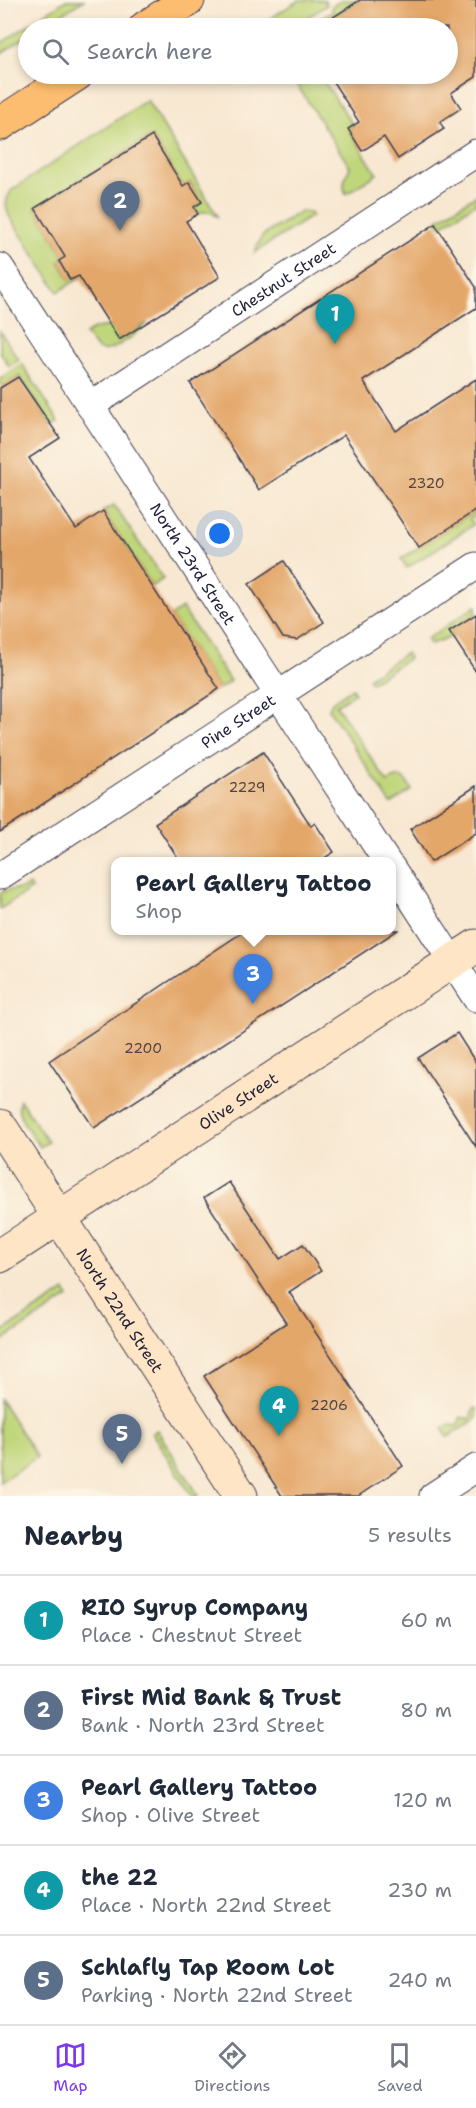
<!DOCTYPE html>
<html lang="en">
<head>
<meta charset="utf-8">
<style>
  :root { --surface:#fff; --page:#f2f2f3; --text:#1f2937; --muted:#747a83; --line:#e0e1e3; --accent:#7c3aed }
  body { margin:0; font-family:"Shantell Sans",sans-serif; background:var(--page); color:var(--text) }
  .you { position:absolute; left:220px; top:534px; width:21px; height:21px; margin:-15px; border:4px solid #fff; border-radius:50%; background:#1a73e8; box-shadow:0 0 0 9px #1a73e833 }
  .badge { display:grid; place-items:center; width:39px; height:39px; border-radius:50%; background:var(--accent); color:#fff; font-size:20px; font-weight:700 }
  .pin { position:absolute; translate:-50% -50px; filter:drop-shadow(0 2px 3px #0008) }
  .pin::after { content:''; position:absolute; top:32px; width:21px; height:18px; background:inherit; clip-path:polygon(0 0,100% 0,50% 100%) }
  .popup { position:absolute; left:111px; top:857px; width:285px; height:78px; box-sizing:border-box; display:grid; place-content:center; border-radius:12px; background:var(--surface); filter:drop-shadow(0 2px 4px #0005); font-size:20px; white-space:nowrap; color:var(--muted) }
  .popup b { font-size:22px; color:var(--text) }
  .popup::after { content:''; position:absolute; left:50%; top:100%; margin-left:-12px; border:12px solid transparent; border-top-color:var(--surface) }
  .list { margin:0; padding:0; list-style:none }
  h2 { display:flex; justify-content:space-between; align-items:center; height:78px; margin:0; padding:0 24px; font-size:26px }
  h2 small { font-size:20px; font-weight:400; color:var(--muted) }
  .list li { display:grid; grid-template-columns:39px 1fr auto; gap:18px; align-items:center; box-sizing:border-box; height:90px; padding:0 24px; border-top:2px solid var(--line) }
  .list b { display:block; font-size:22px; white-space:nowrap }
  .list p { margin:0; font-size:20px; white-space:nowrap; color:var(--muted) }
  .list em { font-size:20px; font-style:normal; color:var(--muted) }
  .icon { flex:none; width:33px; height:33px; fill:none; stroke:currentColor; stroke-width:2; stroke-linecap:round; stroke-linejoin:round }
  .map { position:relative; flex:none; width:476px; height:1496px; overflow:hidden }
  .search { position:absolute; background:var(--surface); box-shadow:0 3px 9px #0003; left:18px; right:18px; top:18px; height:66px; display:flex; align-items:center; gap:15px; box-sizing:border-box; padding:0 21px; border-radius:33px; color:var(--muted); font-size:22px }
  .sheet { height:528px; background:var(--surface) }
  nav { display:flex; justify-content:space-around; align-items:center; box-sizing:border-box; height:84px; border-top:2px solid var(--line); background:var(--surface); font-size:16px; color:var(--muted) }
  nav a { display:grid; justify-items:center; gap:3px }
  nav .on { color:var(--accent) }
  .map>svg:first-child { display:block }
  .green { fill:#c0d67a; stroke:#717c5a; stroke-width:1.5 }
  .building { fill:#e4a76a }
  .lines { fill:none; stroke-linecap:round; stroke-linejoin:round }
  .street-casing { stroke:#424052; stroke-width:29 }
  .secondary-casing { stroke:#424052; stroke-width:35 }
  .primary-casing { stroke:#424052; stroke-width:35 }
  .street { stroke:#fff; stroke-width:27 }
  .secondary { stroke:#fee5c5; stroke-width:33 }
  .primary { stroke:#fcbd6f; stroke-width:33 }
  .labels { text-anchor:middle; stroke-width:6; stroke-linejoin:round; paint-order:stroke }
  .number-label { font-size:14px; fill:#524347 }
  .street-label { font-size:16px; fill:#22223b; stroke:#fcf5e5 }
</style>
</head>
<body>
<div class="map">
<svg width="476" height="1496" viewBox="0 0 476 1496">
  <rect width="100%" height="100%" fill="#fcf5e5"/>
  <filter id="ink" filterUnits="userSpaceOnUse"><feTurbulence type="fractalNoise" baseFrequency=".0167" numOctaves="2"/><feDisplacementMap in="SourceGraphic" scale="12" xChannelSelector="R" yChannelSelector="G"/><feConvolveMatrix kernelMatrix="1 2 1 2 8 2 1 2 1" color-interpolation-filters="sRGB"/></filter>
  <filter id="wash" filterUnits="userSpaceOnUse"><feTurbulence type="fractalNoise" baseFrequency=".008" numOctaves="4" result="noise"/><feDisplacementMap in="SourceGraphic" scale="24" xChannelSelector="R" yChannelSelector="G"/><feGaussianBlur stdDeviation="1.35" result="paint"/><feColorMatrix in="noise" values="0 0 0 0 0 0 0 0 0 0 0 0 0 0 0 0 0 1.4 0 .05"/><feComposite in="paint" operator="in"/></filter>
  <g filter="url(#wash)">
    <rect width="100%" height="100%" fill="#f8e8d2"/>
    <g class="green">
      <path d="M66,0H84L40,28H28V36L0,54V44Z"/>
      <path d="M299,0H326L324,1L327,5L291,28H255Z"/>
      <path d="M342,0H359L316,28H306L333,11L331,7Z"/>
      <path d="M290,74H319L353,125L348,129L377,174L346,194C341,184 346,177 350,167Z"/>
      <path d="M147,100L218,217C211,212 206,210 198,214L194,207L202,202L190,182L183,186L152,136L35,208L65,257L59,262L70,280L79,275L80,278L58,292L9,216C5,206 5,199 12,190Z"/>
      <path d="M476,195V203L441,226L437,220Z"/>
      <path d="M301,211L308,212L312,216L254,253L262,236Z"/>
      <path d="M146,323L147,324C137,332 110,357 98,349C92,345 89,338 85,334L96,328L110,326L119,340Z"/>
      <path d="M0,331L19,360L9,366L0,352Z"/>
      <path d="M22,364L59,421L52,425L20,376L2,387L0,379Z"/>
      <path d="M114,505L163,579L152,586L103,511Z"/>
      <path d="M476,510V515L470,519L473,525L407,568L401,559Z"/>
      <path d="M476,606V614L449,631L452,636L451,637L430,644L427,639Z"/>
      <path d="M182,608L230,681L219,689L171,616Z"/>
      <path d="M406,653L409,658L371,683L368,678Z"/>
      <path d="M352,688L355,693L336,705L387,782C402,774 403,776 412,790L391,804L329,709L332,702Z"/>
      <path d="M29,885L32,889L0,909V894L5,890L22,889Z"/>
      <path d="M20,1100L48,1142L40,1147C32,1134 13,1115 20,1100Z"/>
      <path d="M65,1291L69,1297L0,1342V1333Z"/>
      <path d="M0,1399L37,1457L0,1482Z"/>
      <path d="M473,1409H476V1419L448,1437L442,1429L448,1425L458,1426L461,1417L470,1419Z"/>
      <path d="M157,1430L199,1496H192L152,1433Z"/>
    </g>
    <g id="blocks">
      <g class="building">
        <path d="M360,0H476V77L451,93L461,108L440,122L444,129L398,159L384,137L362,151L348,129L359,122L328,74H447V28H316Z"/>
        <path d="M152,136L183,186L189,182L202,202L194,207L198,214L186,221L220,277L119,340L79,276L70,280L59,261L65,257L35,208Z"/>
        <path d="M435,224L476,287V308L363,381L396,431L476,379V510L419,548L344,435L259,490L190,383Z"/>
        <path d="M18,377L60,438L29,458L76,529L103,511L219,689L0,832V388Z"/>
        <path d="M284,561L324,622L297,640L283,638L249,584Z"/>
        <path d="M476,614V672L449,631Z"/>
        <path d="M263,752L311,826L315,823L334,852L320,861H180L155,823Z"/>
        <path d="M476,786V833L431,862L410,829Z"/>
        <path d="M246,930H398L94,1128L49,1061Z"/>
        <path d="M457,1033L476,1063V1147L418,1058Z"/>
        <path d="M229,1182L280,1259L303,1244L321,1271L289,1292L403,1466L358,1496H282L204,1376L286,1323L204,1198Z"/>
      </g>
    </g>
  </g>
  <g filter="url(#ink)">
    <use href="#blocks" fill-opacity="0" stroke="#424052" stroke-width="1.5"/>
    <g class="lines">
      <defs>
        <g id="street">
          <path id="s1" d="M0,267L387,862"/>
          <path id="s2" d="M90,406L476,153"/>
          <path d="M391,867L476,998"/>
          <path id="s3" d="M0,876L476,566"/>
          <path d="M433,1496L476,1468"/>
        </g>
        <g id="secondary">
          <path id="s4" d="M0,1126L241,1496"/>
          <path id="s5" d="M0,1256L476,946"/>
        </g>
        <g id="primary">
          <path d="M145,28L188,0"/>
          <path d="M0,124L77,74"/>
        </g>
      </defs>
      <use href="#street" class="street-casing"/>
      <use href="#secondary" class="secondary-casing"/>
      <use href="#primary" class="primary-casing"/>
      <use href="#street" class="street"/>
      <use href="#secondary" class="secondary"/>
      <use href="#primary" class="primary"/>
    </g>
  </g>
  <g class="labels">
    <g class="number-label">
      <text x="426" y="488">2320</text>
      <text x="247" y="792">2229</text>
      <text x="143" y="1053">2200</text>
      <text x="329" y="1410">2206</text>
    </g>
    <g class="street-label">
      <text dy="6" stroke="none"><textPath href="#s2" startOffset="231">Chestnut Street</textPath></text>
      <text dy="6" stroke="none"><textPath href="#s1" startOffset="354">North 23rd Street</textPath></text>
      <text dy="6" stroke="none"><textPath href="#s3" startOffset="284">Pine Street</textPath></text>
      <text dy="6" stroke="none"><textPath href="#s5" startOffset="284">Olive Street</textPath></text>
      <text dy="6" stroke="none"><textPath href="#s4" startOffset="220">North 22nd Street</textPath></text>
    </g>
  </g>
</svg>
<div class="you"></div>
<div class="pin badge" style="left:335px;top:344px;background:#0f9aa8">1</div>
<div class="pin badge" style="left:120px;top:231px;background:#5c6f8a">2</div>
<div class="pin badge" style="left:253px;top:1004px;background:#3f7fe0">3</div>
<div class="popup"><b>Pearl Gallery Tattoo</b>Shop</div>
<div class="pin badge" style="left:279px;top:1436px;background:#0f9aa8">4</div>
<div class="pin badge" style="left:122px;top:1464px;background:#5c6f8a">5</div>
<div class="search"><svg class="icon" aria-label="search" viewBox="0 0 24 24"><circle cx="10" cy="10" r="6"/><path d="M15 15l6 6"/></svg>Search here</div>
</div>
<section class="sheet">
<h2>Nearby<small>5 results</small></h2>
<ul class="list">
<li><span class="badge" style="background:#0f9aa8">1</span><div><b>RIO Syrup Company</b><p>Place · Chestnut Street</p></div><em>60 m</em></li>
<li><span class="badge" style="background:#5c6f8a">2</span><div><b>First Mid Bank &amp; Trust</b><p>Bank · North 23rd Street</p></div><em>80 m</em></li>
<li><span class="badge" style="background:#3f7fe0">3</span><div><b>Pearl Gallery Tattoo</b><p>Shop · Olive Street</p></div><em>120 m</em></li>
<li><span class="badge" style="background:#0f9aa8">4</span><div><b>the 22</b><p>Place · North 22nd Street</p></div><em>230 m</em></li>
<li><span class="badge" style="background:#5c6f8a">5</span><div><b>Schlafly Tap Room Lot</b><p>Parking · North 22nd Street</p></div><em>240 m</em></li>
</ul>
</section>
<nav>
<a class="on"><svg class="icon" aria-label="map" viewBox="0 0 24 24"><path d="M3 6l6-2 6 2 6-2v14l-6 2-6-2-6 2zM9 4v14M15 6v14"/></svg>Map</a>
<a><svg class="icon" aria-label="directions" viewBox="0 0 24 24"><path d="M12 3l9 9-9 9-9-9zM9 14v-3h6M13 9l2 2-2 2"/></svg>Directions</a>
<a><svg class="icon" aria-label="saved" viewBox="0 0 24 24"><path d="M7 4h10v16l-5-4-5 4z"/></svg>Saved</a>
</nav>
</body>
</html>
